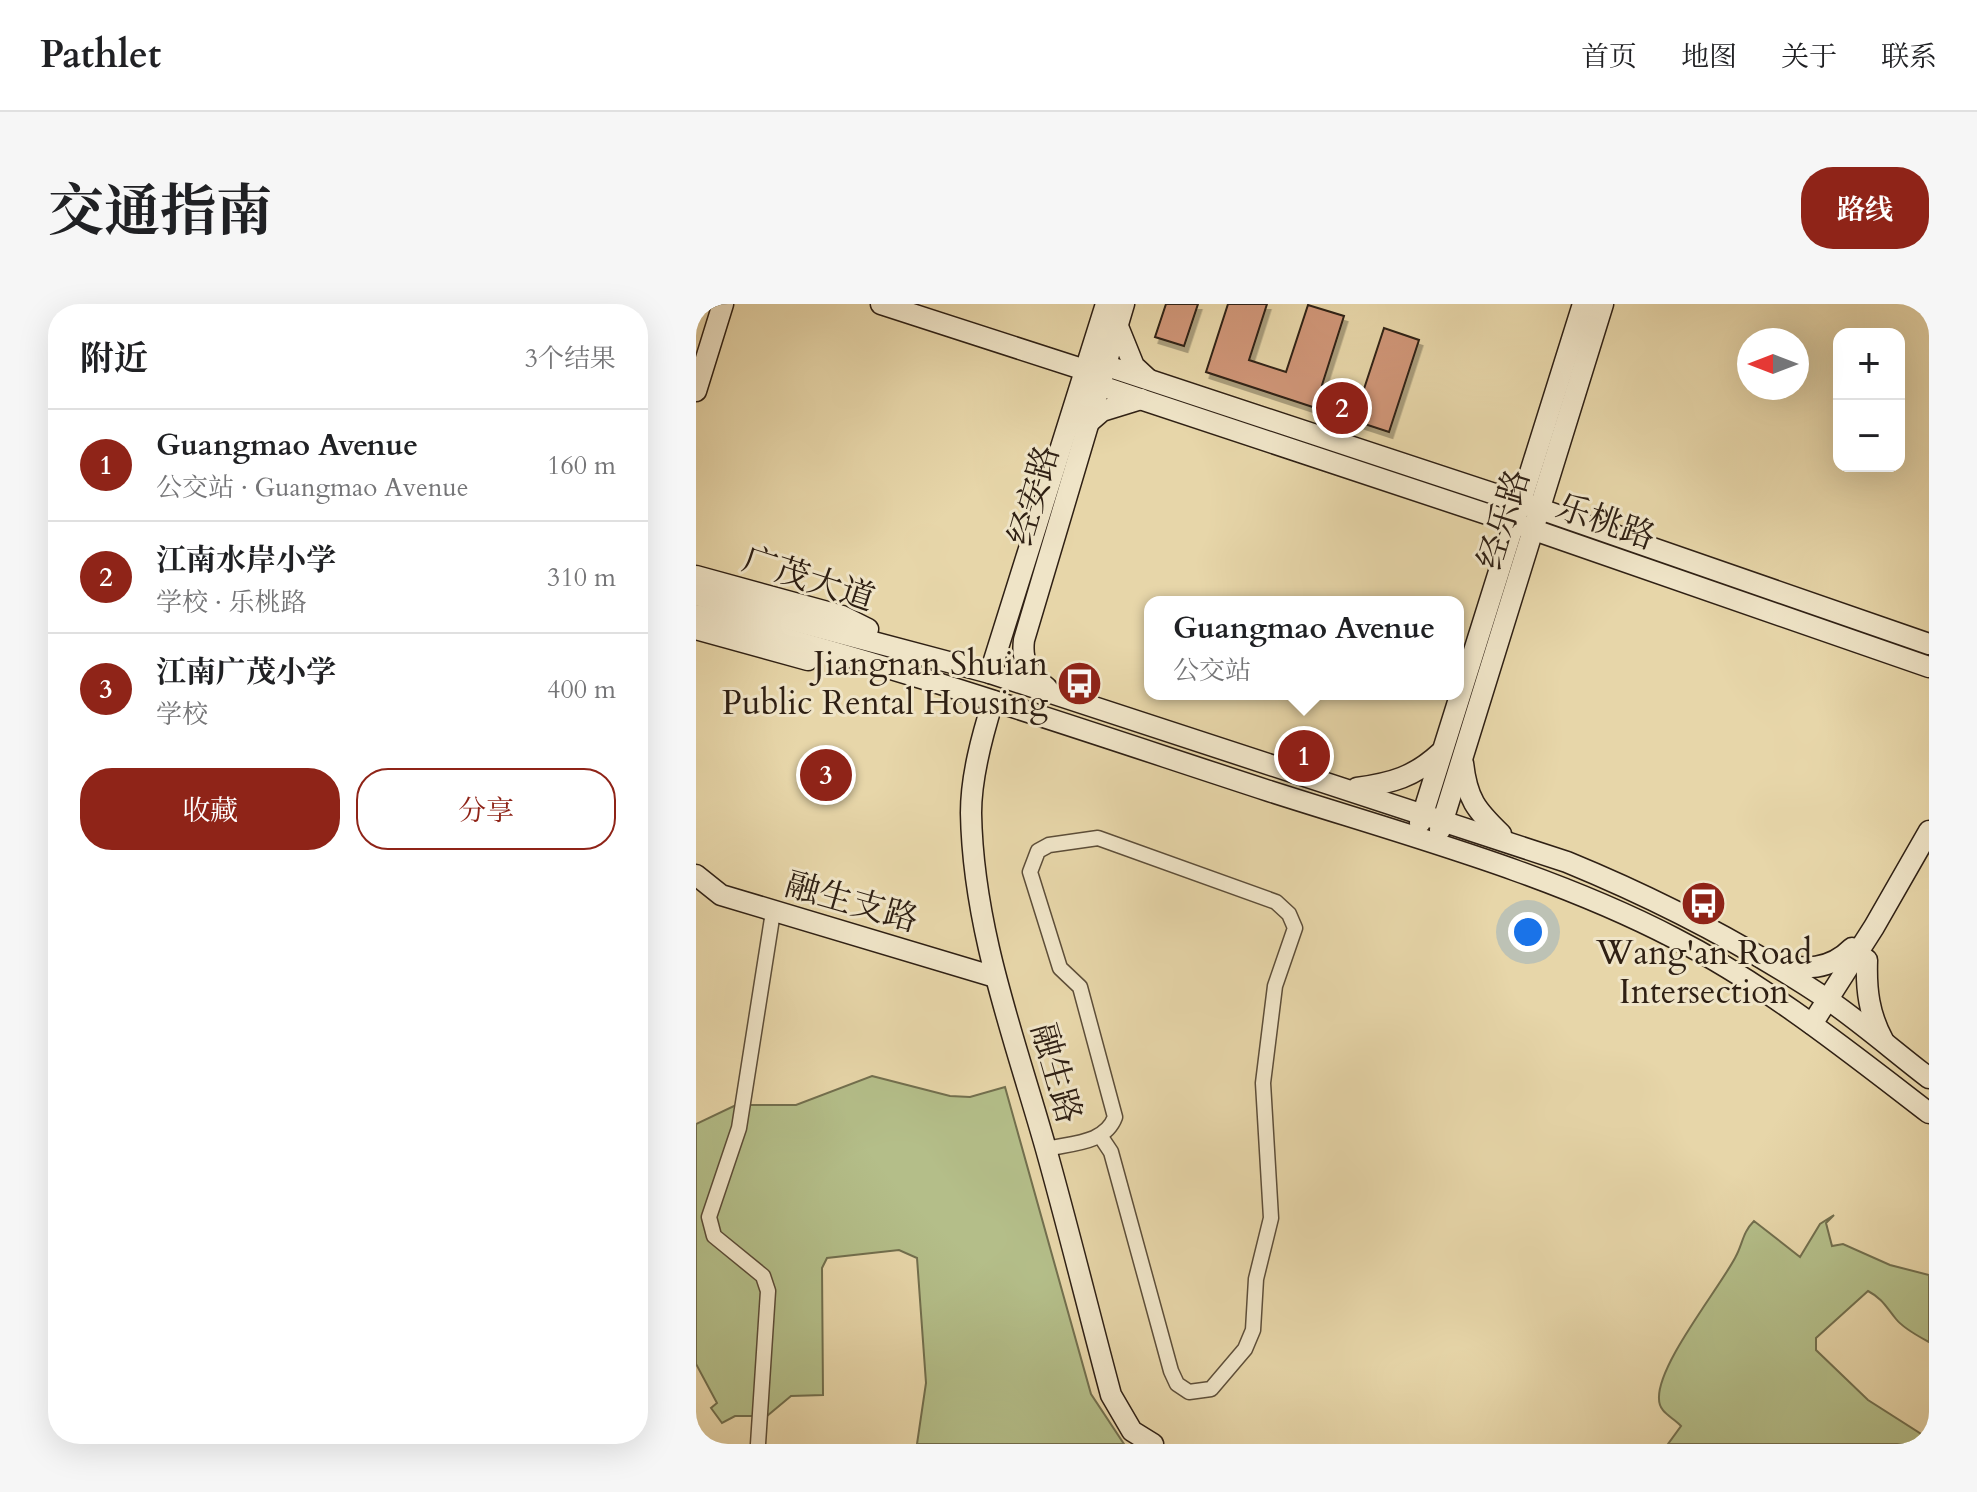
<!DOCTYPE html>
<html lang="zh">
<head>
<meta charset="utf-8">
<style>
  :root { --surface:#fff; --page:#f6f6f6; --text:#202124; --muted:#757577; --line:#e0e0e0; --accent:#8f2418 }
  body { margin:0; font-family:Cardo,"Noto Serif SC",serif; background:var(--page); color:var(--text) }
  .controls { position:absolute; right:24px; top:24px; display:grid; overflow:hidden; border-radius:16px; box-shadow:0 8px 32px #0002 }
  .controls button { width:72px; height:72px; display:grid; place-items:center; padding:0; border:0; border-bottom:2px solid var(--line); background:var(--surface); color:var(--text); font:40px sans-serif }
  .compass { position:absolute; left:1041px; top:24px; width:72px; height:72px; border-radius:50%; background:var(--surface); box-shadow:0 8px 32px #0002; rotate:270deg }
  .you { position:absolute; left:832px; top:628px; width:28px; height:28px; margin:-20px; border:6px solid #fff; border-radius:50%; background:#1a73e8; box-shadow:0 0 0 12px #1a73e833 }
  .badge { display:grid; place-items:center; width:52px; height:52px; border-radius:50%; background:var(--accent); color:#fff; font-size:26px; font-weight:700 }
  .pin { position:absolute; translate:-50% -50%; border:4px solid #fff; box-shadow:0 2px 8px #0006 }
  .popup { position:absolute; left:448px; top:292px; width:320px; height:104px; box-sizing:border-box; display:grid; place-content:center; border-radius:16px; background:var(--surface); filter:drop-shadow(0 2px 6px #0005); font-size:26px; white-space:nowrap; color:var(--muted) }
  .popup b { font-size:30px; color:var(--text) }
  .popup::after { content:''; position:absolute; left:50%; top:100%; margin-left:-16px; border:16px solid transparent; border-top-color:var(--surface) }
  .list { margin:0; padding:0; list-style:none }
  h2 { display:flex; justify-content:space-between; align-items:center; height:104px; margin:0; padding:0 32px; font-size:34px }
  h2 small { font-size:26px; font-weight:400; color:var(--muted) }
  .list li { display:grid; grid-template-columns:52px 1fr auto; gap:24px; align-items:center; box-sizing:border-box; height:112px; padding:0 32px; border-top:2px solid var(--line) }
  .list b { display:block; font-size:30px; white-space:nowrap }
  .list p { margin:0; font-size:26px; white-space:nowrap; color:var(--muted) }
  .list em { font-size:26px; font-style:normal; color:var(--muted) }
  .actions { display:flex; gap:16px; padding:24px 32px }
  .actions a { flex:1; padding:18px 0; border:2px solid var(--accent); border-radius:32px; text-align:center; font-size:28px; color:var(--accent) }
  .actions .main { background:var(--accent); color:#fff }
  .map { position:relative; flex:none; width:1233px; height:1140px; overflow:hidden; border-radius:32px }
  header { display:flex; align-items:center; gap:48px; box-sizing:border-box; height:112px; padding:0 40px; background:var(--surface); border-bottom:2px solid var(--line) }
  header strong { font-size:38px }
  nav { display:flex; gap:44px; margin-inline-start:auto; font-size:28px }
  .intro { display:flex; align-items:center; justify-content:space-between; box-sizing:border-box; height:192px; padding:0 48px }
  h1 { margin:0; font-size:56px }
  .button { padding:20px 36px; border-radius:32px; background:var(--accent); color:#fff; font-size:28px; font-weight:700 }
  main { display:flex; gap:48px; padding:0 48px }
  aside { flex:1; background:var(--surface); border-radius:32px; box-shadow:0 8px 32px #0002 }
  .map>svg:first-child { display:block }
  .green { fill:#b4be89; stroke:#726f4e; stroke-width:2 }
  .building { fill:#d09678; stroke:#2f2014; stroke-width:2; filter:url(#shadow) }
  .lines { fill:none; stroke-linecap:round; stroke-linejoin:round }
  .street-casing { stroke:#5d4e39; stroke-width:17 }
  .secondary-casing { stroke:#2f2014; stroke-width:23 }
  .street { stroke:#efe4c7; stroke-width:14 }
  .secondary { stroke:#efe4c7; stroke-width:20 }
  .labels { text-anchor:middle; stroke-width:6; stroke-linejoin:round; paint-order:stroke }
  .street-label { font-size:34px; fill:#2f2014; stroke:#efe4c7 }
  .poi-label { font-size:34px; fill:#2f2014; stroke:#efe4c7; text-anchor:end }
</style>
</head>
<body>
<header>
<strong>Pathlet</strong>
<nav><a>首页</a><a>地图</a><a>关于</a><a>联系</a></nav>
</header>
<div class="intro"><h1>交通指南</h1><a class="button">路线</a></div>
<main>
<aside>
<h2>附近<small>3个结果</small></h2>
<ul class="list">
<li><span class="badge">1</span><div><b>Guangmao Avenue</b><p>公交站 · Guangmao Avenue</p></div><em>160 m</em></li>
<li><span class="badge">2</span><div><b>江南水岸小学</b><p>学校 · 乐桃路</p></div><em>310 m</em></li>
<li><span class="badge">3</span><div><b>江南广茂小学</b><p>学校</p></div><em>400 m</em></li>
</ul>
<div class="actions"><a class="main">收藏</a><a>分享</a></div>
</aside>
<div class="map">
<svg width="1233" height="1140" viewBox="0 0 1233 1140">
  <defs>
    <filter id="shadow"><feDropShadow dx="3.5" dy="6" stdDeviation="0" flood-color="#0004"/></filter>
  </defs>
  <rect width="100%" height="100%" fill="#e7d6a9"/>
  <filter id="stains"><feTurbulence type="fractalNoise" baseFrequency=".0025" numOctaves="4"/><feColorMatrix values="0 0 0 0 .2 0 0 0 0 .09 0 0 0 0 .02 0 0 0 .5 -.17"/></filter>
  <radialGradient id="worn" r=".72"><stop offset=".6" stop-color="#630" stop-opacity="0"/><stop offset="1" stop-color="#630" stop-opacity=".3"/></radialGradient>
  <g class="green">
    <path d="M176,772L254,792L274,793L309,783L395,1090L428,1140H221L230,1079L221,954L203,946L131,954L126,964L127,1091L95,1092L71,1112H39L26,1119L15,1104L21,1099L0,1060V820L40,801H100Z"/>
    <path d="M1138,911L1130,919L1136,942L1147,940L1194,961L1233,971V1038C1222,1032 1208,1025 1200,1015C1190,1003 1187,995 1172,987L1120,1034V1046L1172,1096L1233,1135V1140H972L985,1122C977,1113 963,1109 963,1095C961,1061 1022,986 1039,954C1047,940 1046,929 1058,917L1104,953L1124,920Z"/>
  </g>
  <g class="building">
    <path d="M470,0H502L488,42L459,33Z"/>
    <path d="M532,0H571L553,56L590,68L612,1L648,12L626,81L665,94L688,24L723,36L693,128L510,68Z"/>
  </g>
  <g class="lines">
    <defs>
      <g id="street">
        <path d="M350,845C375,839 409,840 419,813L384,683L364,664L334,568L342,547L353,541L402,534L580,598L593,610L599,624L579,682L567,779L575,914L560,975L557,1026L549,1045L515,1085L493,1088L481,1080L475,1067L415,848L405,833"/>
        <path d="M62,1140L72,987L67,972L18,932L13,913L43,824L77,608"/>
      </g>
      <g id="secondary">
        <path d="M185,0L389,66L402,81L818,219L1233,363"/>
        <path d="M421,20L438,62L452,75"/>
        <path d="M389,66L408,61L844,205L1233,340"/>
        <path d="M0,87L27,0"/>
        <path d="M391,120L406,107L445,95"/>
        <path d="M0,272L146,312L172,325"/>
        <path d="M0,291L294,369L871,558C961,595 1050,641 1131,695C1166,719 1199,748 1233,774"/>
        <path d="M0,311C194,359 383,425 573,487C707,530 853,569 978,634C1070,681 1151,746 1233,809"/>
        <path d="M0,325L112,356"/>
        <path d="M294,369L410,0"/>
        <path d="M351,384C334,370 325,359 328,336L428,0"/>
        <path d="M297,397C286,432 275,472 275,509C277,626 319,735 350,845C373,927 393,1009 415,1091L436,1127L457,1140"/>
        <path d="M767,459C771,495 780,506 805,530"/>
        <path d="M661,484C696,479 718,473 744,449"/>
        <path d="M724,519L887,0"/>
        <path d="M744,526L907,0"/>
        <path d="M0,571L25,591L299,673"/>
        <path d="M1171,656C1170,686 1173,710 1187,736"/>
        <path d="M1079,661C1110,665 1133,667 1156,644"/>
        <path d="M1116,720L1178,623L1233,527"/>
      </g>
    </defs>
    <use href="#street" class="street-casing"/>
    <use href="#secondary" class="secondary-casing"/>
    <use href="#street" class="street"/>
    <use href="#secondary" class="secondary"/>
  </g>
  <defs>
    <symbol id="bus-disc" viewBox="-11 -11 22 22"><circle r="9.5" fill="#8f2418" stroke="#efe4c7"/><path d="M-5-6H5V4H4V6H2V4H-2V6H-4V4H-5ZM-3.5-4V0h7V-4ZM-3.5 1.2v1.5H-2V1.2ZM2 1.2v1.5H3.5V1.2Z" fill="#fff"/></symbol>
  </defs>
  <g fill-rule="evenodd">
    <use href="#bus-disc" x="358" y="354" width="51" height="51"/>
    <use href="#bus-disc" x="982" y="574" width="51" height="51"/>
  </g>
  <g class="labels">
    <g class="street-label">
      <text transform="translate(337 191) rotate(-74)" y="12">经安路</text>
      <text transform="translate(807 215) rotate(-73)" y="12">经乐路</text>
      <text transform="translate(910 217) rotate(19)" y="12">乐桃路</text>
      <text transform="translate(113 274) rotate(18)" y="12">广茂大道</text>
      <text transform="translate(156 597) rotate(16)" y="12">融生支路</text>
      <text transform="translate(361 769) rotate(74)" y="12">融生路</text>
    </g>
    <g class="poi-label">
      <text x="352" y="371">Jiangnan Shuian<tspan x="352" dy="39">Public Rental Housing</tspan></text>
      <text x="1008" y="660" text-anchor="middle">Wang'an Road<tspan x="1008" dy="39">Intersection</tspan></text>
    </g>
  </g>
  <rect width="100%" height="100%" filter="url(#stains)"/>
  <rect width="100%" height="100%" fill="url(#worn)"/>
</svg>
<div class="controls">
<button>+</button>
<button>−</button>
</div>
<svg class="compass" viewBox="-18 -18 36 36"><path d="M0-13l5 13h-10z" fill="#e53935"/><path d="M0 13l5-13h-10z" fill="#757577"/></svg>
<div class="you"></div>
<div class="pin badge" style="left:608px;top:452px">1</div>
<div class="popup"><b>Guangmao Avenue</b>公交站</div>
<div class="pin badge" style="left:646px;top:104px">2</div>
<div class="pin badge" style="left:130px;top:471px">3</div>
</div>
</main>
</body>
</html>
